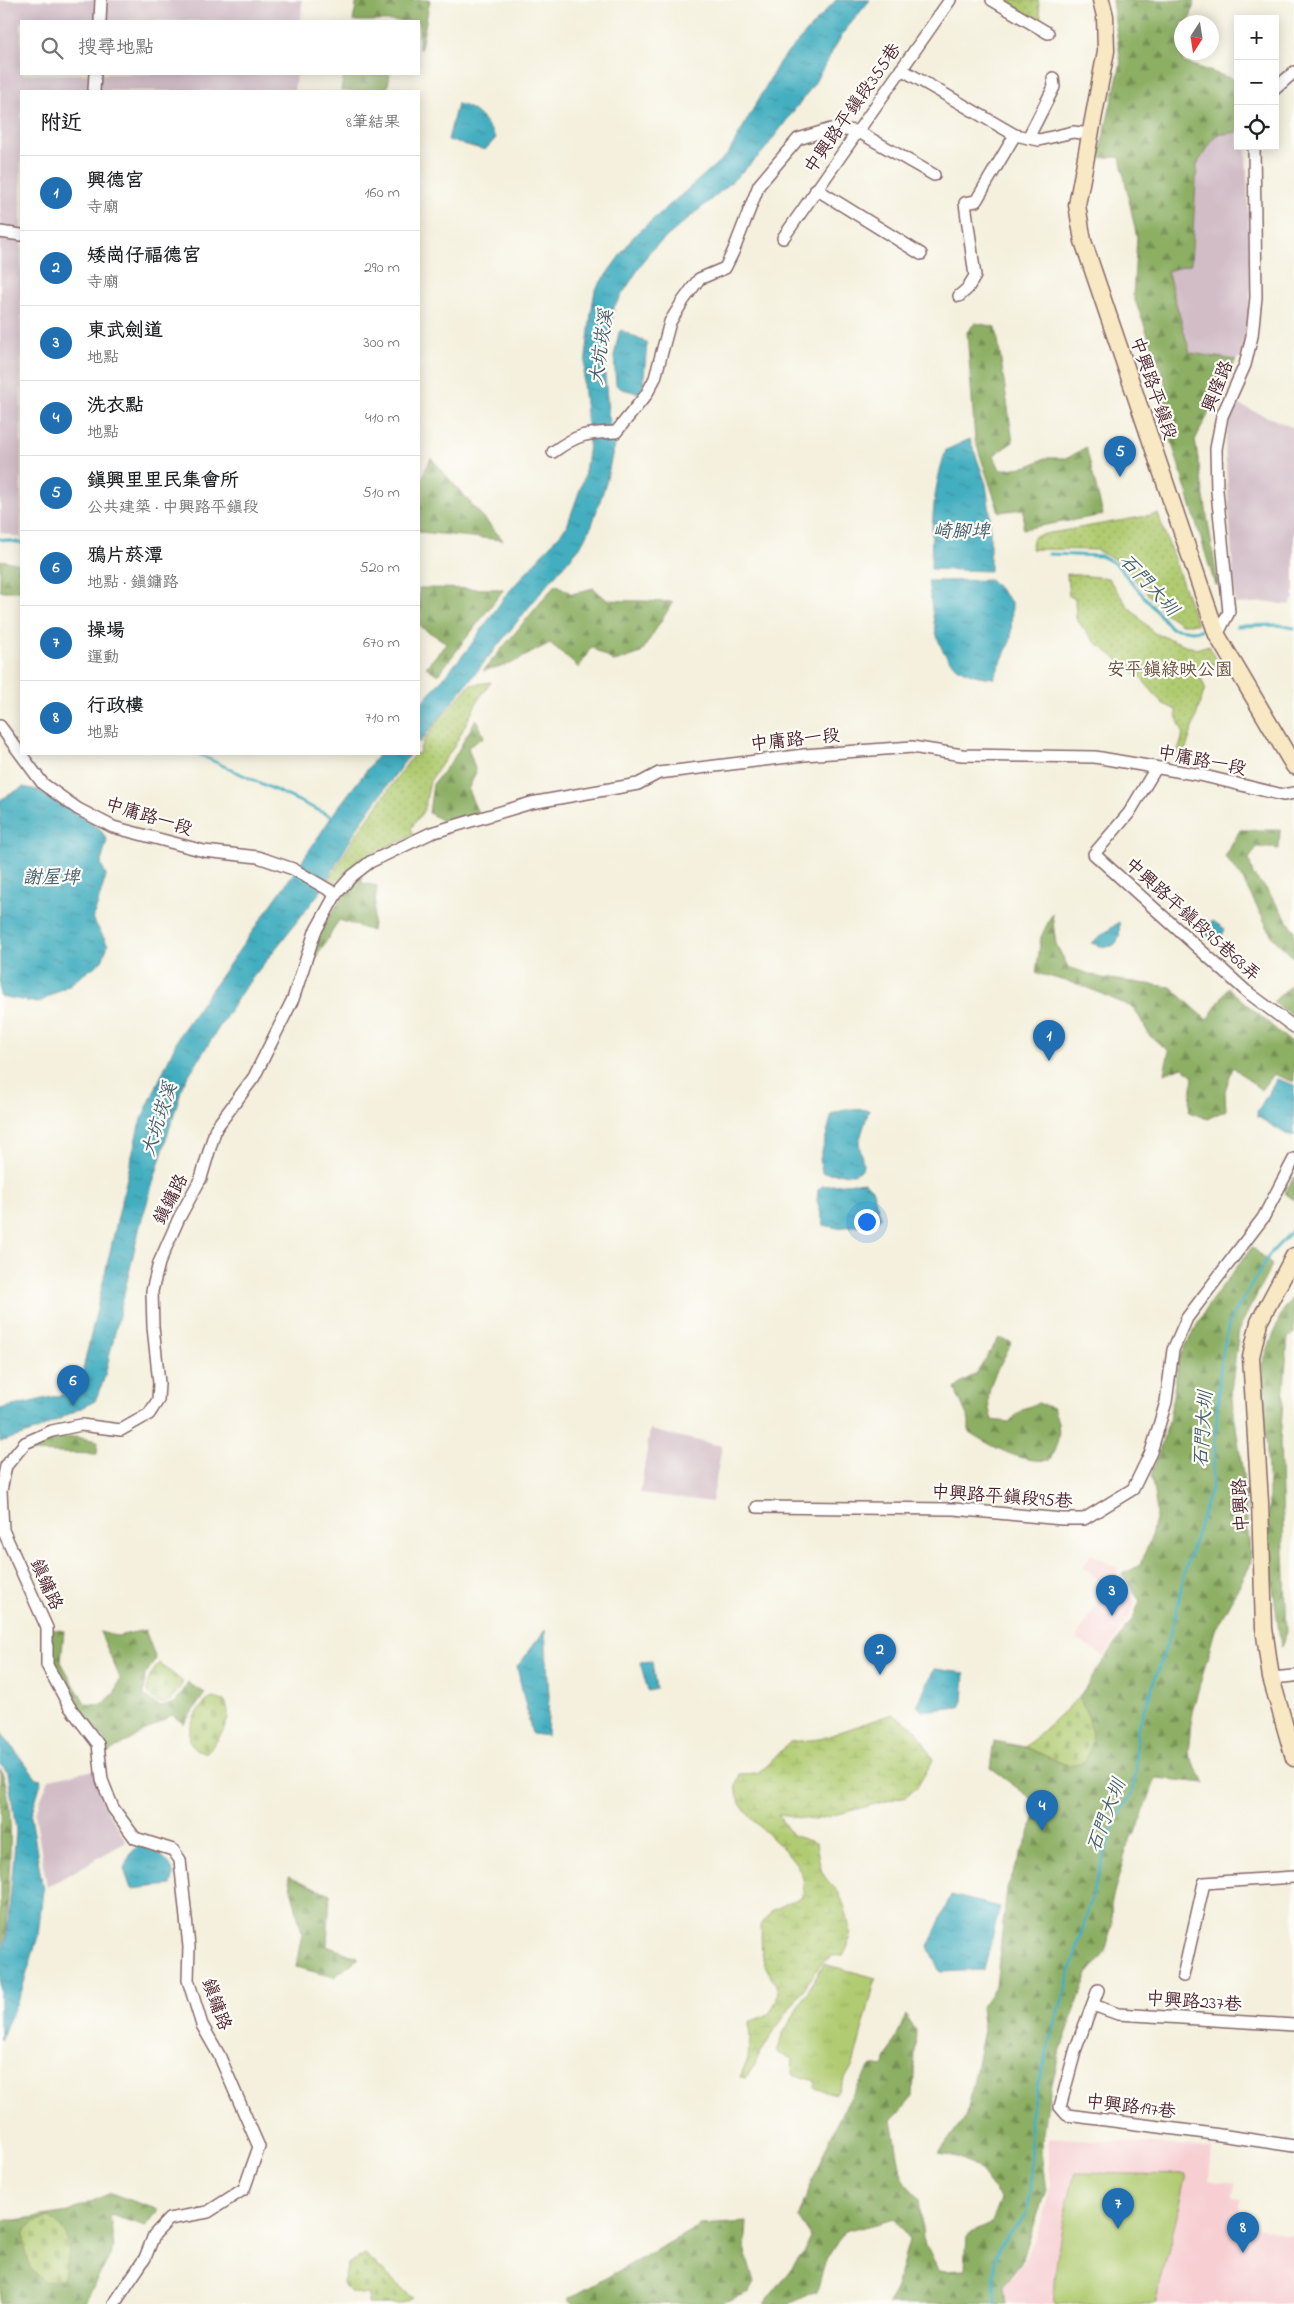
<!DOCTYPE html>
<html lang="zh-TW">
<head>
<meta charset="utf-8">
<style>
  :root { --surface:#fff; --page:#f2f2f2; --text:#202124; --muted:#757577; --line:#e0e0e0; --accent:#1f6fb2 }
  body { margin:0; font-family:"Indie Flower","LXGW WenKai TC",sans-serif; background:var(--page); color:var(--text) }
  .controls { position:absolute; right:15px; top:15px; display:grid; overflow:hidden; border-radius:0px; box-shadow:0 2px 12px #0003 }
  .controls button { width:45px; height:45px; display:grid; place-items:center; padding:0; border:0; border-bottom:1px solid var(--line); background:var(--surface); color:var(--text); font:25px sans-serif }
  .compass { position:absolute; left:1174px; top:15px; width:45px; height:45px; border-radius:50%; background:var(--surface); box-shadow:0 2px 12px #0003; rotate:192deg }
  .you { position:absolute; left:866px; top:1221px; width:18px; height:18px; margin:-12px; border:4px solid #fff; border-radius:50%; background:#1a73e8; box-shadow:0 0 0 8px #1a73e833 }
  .badge { display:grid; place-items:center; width:32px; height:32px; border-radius:50%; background:var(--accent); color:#fff; font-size:16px; font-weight:700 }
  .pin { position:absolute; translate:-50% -41px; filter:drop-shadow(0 1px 2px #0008) }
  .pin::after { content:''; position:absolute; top:26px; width:18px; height:15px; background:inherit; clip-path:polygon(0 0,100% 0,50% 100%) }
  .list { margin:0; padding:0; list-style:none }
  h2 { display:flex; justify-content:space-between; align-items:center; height:65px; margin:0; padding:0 20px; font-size:21px }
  h2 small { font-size:16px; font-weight:400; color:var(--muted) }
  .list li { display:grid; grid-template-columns:32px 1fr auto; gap:15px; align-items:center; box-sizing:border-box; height:75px; padding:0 20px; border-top:1px solid var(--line) }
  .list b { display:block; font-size:19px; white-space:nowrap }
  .list p { margin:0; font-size:16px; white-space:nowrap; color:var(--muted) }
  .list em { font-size:16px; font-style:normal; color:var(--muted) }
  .icon { flex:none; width:28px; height:28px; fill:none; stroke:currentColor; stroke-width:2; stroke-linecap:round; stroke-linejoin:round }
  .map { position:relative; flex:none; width:1294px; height:2304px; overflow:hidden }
  .search { position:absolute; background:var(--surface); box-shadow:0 2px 12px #0003; left:20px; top:20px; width:400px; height:55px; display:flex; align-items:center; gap:12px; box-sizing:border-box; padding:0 18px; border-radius:0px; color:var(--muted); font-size:19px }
  .panel { position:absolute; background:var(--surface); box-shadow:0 2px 12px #0003; left:20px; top:90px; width:400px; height:665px; border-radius:0px }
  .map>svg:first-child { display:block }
  .built { fill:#f7cfd3 }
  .industrial { fill:#d2bdc7 }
  .grass { fill:url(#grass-tufts); stroke:#7d754e }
  .forest { fill:url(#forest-firs); stroke:#6b6747 }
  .wetland { fill:url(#wetland-marsh); stroke:#7d754e }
  .cemetery { fill:url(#cemetery-stones); stroke:#7d754e }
  .park { fill:url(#park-dots); stroke:#7d754e }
  .garden { fill:#b0cb71; stroke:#7d754e }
  .water { fill:url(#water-ripples); stroke:#466676 }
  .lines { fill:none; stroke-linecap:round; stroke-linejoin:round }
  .stream { stroke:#42aec0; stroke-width:3 }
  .street-casing { stroke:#866869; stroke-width:14 }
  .secondary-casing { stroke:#866869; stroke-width:19 }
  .street { stroke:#fff; stroke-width:11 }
  .secondary { stroke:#f8e8c3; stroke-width:16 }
  .labels { text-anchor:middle; stroke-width:4.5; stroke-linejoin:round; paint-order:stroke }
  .street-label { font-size:18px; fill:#4a1f2b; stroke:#fdfcf7 }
  .park-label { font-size:18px; fill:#695340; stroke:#fdfcf7 }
  .water-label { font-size:19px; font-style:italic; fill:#465f6e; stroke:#fdfcf7 }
</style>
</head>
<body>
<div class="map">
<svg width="1294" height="2304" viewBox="0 0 1294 2304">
  <defs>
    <pattern id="grass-tufts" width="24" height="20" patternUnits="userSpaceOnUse" patternTransform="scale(1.25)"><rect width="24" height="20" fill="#b0cb71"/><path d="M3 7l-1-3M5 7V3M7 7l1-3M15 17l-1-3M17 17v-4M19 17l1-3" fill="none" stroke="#99ae62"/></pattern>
    <pattern id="forest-firs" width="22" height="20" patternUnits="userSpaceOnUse" patternTransform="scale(1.25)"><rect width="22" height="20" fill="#8caf63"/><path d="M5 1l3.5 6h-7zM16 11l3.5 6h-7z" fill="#748e52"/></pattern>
    <pattern id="wetland-marsh" width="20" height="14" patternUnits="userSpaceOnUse" patternTransform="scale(1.25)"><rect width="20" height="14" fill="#b0cb71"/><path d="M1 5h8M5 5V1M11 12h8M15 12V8" fill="none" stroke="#99ae62"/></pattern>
    <pattern id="cemetery-stones" width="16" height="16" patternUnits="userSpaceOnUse" patternTransform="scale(1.25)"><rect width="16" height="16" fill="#b0cb71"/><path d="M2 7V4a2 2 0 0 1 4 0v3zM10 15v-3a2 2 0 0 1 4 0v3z" fill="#99ae62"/></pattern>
    <pattern id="park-dots" width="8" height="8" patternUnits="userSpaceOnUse" patternTransform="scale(1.25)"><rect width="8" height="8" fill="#b0cb71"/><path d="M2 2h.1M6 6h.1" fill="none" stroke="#99ae62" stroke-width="1.8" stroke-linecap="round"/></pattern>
    <pattern id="water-ripples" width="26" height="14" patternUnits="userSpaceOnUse" patternTransform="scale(1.25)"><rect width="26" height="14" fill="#42aec0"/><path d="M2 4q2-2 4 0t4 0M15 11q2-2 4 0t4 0" fill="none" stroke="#398d9c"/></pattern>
  </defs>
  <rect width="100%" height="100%" fill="#fdfcf7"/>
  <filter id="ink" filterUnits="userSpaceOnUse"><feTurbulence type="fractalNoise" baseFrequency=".02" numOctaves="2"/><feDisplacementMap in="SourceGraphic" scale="10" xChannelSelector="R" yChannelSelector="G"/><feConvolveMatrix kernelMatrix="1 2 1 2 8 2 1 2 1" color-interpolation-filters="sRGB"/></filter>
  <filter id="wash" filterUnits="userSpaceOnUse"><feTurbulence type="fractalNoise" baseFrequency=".0096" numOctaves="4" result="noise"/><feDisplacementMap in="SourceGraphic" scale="20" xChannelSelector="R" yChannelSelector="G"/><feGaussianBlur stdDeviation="1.12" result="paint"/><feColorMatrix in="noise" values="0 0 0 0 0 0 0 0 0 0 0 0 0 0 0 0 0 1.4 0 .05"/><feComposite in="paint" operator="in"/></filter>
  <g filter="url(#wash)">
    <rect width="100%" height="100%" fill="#f4f0dd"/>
    <g class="built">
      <path d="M1091,1554L1118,1568L1117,1577L1135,1601L1128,1619L1104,1656L1076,1639L1106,1586L1083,1567Z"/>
      <path d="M1048,2137L1212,2148L1209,2179L1234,2184L1232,2197L1241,2199L1237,2224L1294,2235V2304H1007L1005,2285L1023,2263L1040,2227L1050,2190Z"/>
    </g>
    <g class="industrial">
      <path d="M0,0H302L301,21H21V74H296L294,91H21V538L0,532Z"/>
      <path d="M1238,132V146H1246L1251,286L1248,328L1241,357L1236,360L1190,353L1167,271L1191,263L1197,164L1216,135Z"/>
      <path d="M1232,402L1294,428V598L1289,605L1269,602L1235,604L1225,445Z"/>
      <path d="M650,1430L722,1446L712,1502L640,1493Z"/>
      <path d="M95,1770L107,1809L126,1842L47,1887L35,1814L49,1779Z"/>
    </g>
    <path class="grass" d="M824,1964L876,1978L853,2065L836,2094L814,2088L815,2081L792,2074L793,2059L777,2053L782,2035Z"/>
    <g class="forest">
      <path d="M357,0H430L421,48L419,50V21H353Z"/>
      <path d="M1112,0H1195L1189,22H1182L1183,62L1238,81V132L1216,135L1197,164L1191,264L1167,271L1190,353L1236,360L1195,440L1218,585H1215L1162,410L1165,381L1133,295L1137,238L1120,157L1098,158L1121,63Z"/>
      <path d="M344,74H390L387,91H341Z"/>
      <path d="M975,323L996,327L1013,442L994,455L1000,470L1029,466L1045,458H1068L1086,447L1103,515L1023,529L1024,509L999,512L975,440L967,332Z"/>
      <path d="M431,458L503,540L419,532V484Z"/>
      <path d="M0,560L21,564V591H0Z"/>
      <path d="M556,584L572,594L593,588L607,600L673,602L641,653L615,662L591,647L579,668L550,643L512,663L483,671Z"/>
      <path d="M419,588L504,589L438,675L426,667L447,643L419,626Z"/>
      <path d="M476,719L484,737L468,747L476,772L468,790L478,813L446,823L429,813L433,784L454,758Z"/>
      <path d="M1240,830H1280L1279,849L1257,847L1249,859L1253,875L1265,887L1294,930V958L1273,938L1241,876L1225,857Z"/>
      <path d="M362,873V883L377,886L372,931L339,920L303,980L318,934L343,896Z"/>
      <path d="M1052,914L1056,944L1068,967L1102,978L1171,987L1207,1020L1228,988L1294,1045V1082L1273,1074L1261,1090L1233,1067L1225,1091L1226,1110L1207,1119L1189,1112L1193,1076L1183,1067L1164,1073L1169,1051L1150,1036L1134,1008L1081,985L1036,973L1041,937Z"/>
      <path d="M1294,982V1017L1273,1002Z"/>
      <path d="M1294,1177V1200L1285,1193Z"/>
      <path d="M1252,1247L1272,1265L1239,1329L1231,1391L1243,1475L1251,1564L1215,1630L1192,1712L1188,1754L1205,1783L1156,1778L1136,1833L1130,1837L1111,1904L1112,1925L1105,1953L1088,1973L1059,2055L1046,2109L1041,2152L1046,2191L1021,2263L1004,2285L1006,2304H888L896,2288L909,2240L895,2219L844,2232L825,2262L817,2291L789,2304H764L803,2253L811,2237L798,2217C819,2166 838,2109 872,2065L883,2067L906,2015L916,2030L913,2097L892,2120L901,2173L906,2184L919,2198L923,2239L938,2270L965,2269L967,2235L991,2224L1001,2199C980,2171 976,2159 939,2153L967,2114L984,2030L981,2008L996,1986L1007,1888L1027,1839L1039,1804L990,1768L994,1741L1025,1747L1069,1766L1088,1716L1079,1697L1133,1618L1140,1601L1123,1574L1140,1565L1150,1540L1157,1511L1151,1475L1169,1421L1179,1358L1208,1305Z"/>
      <path d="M1294,1295V1333L1288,1337L1280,1440L1287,1632L1281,1647L1268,1550L1269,1491L1262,1365L1281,1314Z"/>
      <path d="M999,1338L1012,1343C998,1370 981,1389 992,1420L1009,1422L1023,1409L1038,1403L1053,1408C1062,1429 1060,1439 1050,1460C1023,1464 991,1446 969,1432V1420L955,1389L963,1381L976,1374Z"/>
      <path d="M76,1437L98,1441L97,1454L25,1452L49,1439Z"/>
      <path d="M52,1629L64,1631L61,1662L85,1704L102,1705L115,1692L120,1678L100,1632L117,1636L145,1630L156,1659L145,1675L144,1696L161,1707L176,1702L188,1683L205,1693L184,1724L172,1715L106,1754L104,1739L82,1712L52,1664Z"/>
      <path d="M0,1768C18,1801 7,1894 6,1934L0,1948Z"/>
      <path d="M288,1876L330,1894L327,1946L359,1958L334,1977L296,1967L302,1933Z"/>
      <path d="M110,2193L159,2210L146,2226L110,2215L114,2248L84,2304H0V2220H16L69,2212Z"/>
      <path d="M747,2222L745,2251L754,2283L749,2292L720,2304H574L568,2299L701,2225Z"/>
    </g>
    <path class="wetland" d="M892,1714L917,1730L933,1760L918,1786L906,1796L815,1820L778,1815L792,1835L816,1843C818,1852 819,1866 823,1874C827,1881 833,1886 838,1892C847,1908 856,1940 843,1955L832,1956L822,1963L774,2031L746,2078L740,2077L748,2059L750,2038L749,2022L769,2014C785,1988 776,1988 765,1965C760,1953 762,1937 761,1925L773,1910L801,1897C820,1855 730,1822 736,1785C736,1782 739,1778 740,1774L757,1773L767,1766L790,1742L820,1739Z"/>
    <g class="cemetery">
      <path d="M159,1663L183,1682C177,1692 169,1710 155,1700C151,1697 147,1694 147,1688C147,1679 154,1670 159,1663Z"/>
      <path d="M1079,1697L1088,1716L1093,1741L1085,1761L1069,1766L1025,1747Z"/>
      <path d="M214,1698L224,1701C236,1717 219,1740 207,1752C175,1755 193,1702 214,1698Z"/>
      <path d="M49,2218C74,2232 71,2255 62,2279L45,2282C26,2270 24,2253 24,2231L36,2221Z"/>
      <path d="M365,2254L412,2298L401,2304H368L369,2294C357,2294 349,2294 343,2283L348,2264Z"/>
    </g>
    <g class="park">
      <path d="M1004,0H1038L1042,25Z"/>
      <path d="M1158,514L1197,624H1182L1166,614L1118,561L1096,550L1031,549L1034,536Z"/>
      <path d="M1067,574L1108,578L1127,605L1154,633L1196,649L1209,645L1218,663L1198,671L1205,688L1186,749L1177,754C1179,747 1184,737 1182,730C1179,722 1176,719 1176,710L1162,703L1141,678L1094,641L1076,619L1075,598L1069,596Z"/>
      <path d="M491,682L478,700L455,745L430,781L424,810L411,828L413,835C398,844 380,848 365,857C352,864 344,878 331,885L327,883L356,835L414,754H419C419,738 458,699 470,685Z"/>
    </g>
    <path class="garden" d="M1075,2173L1187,2175L1155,2304H1055C1053,2260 1064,2215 1075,2173Z"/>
    <g class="water">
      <path d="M836,0H870L843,33L814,84L762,153L727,186L650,251L614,307L604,365L609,421L614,446L606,483L592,525L580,547L546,586L419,743V706L468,649L506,595L567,526L584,478L589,445L583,383L591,313L595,290L634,236L728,154L780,61Z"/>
      <path d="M457,104C476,107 486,122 496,138L485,150L448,140Z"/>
      <path d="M621,330L647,343L643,388L638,393L622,389L616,385L614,357L619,332Z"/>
      <path d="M970,439L986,484L990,513V571L931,569C932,525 932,491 946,450Z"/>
      <path d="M991,580L1012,603L1011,639L994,678C932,674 936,629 928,581Z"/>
      <path d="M379,754H410L359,825L320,892L243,990L183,1084L140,1226L104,1379L95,1401L35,1431L0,1442V1409L69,1393L82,1374L139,1125L180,1034L300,864L336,810Z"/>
      <path d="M23,787L38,790L100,829L107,840L101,863L106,876L93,919L108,945L102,961L69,985L38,1003L0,996V800Z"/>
      <path d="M1213,921L1225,929L1222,936L1213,939L1204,934L1206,925Z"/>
      <path d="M1119,922C1122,947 1112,951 1091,943Z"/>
      <path d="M1277,1079L1294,1085V1135L1291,1137L1258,1117L1257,1112Z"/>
      <path d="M847,1109L869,1110L859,1142L863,1165L862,1169L854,1174L822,1173L820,1159L832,1114Z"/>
      <path d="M865,1182L872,1189L881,1217L876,1223L837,1228L824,1225L817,1200L818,1190L822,1186Z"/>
      <path d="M545,1630L549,1696L547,1736L532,1734L517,1667Z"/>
      <path d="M652,1661L656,1689L648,1691L640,1662Z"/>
      <path d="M934,1669L965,1673L963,1701L960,1707L922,1711L917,1706Z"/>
      <path d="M0,1731L36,1778L42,1779L31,1816L43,1890L38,1936L21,1993L0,2040V1953L7,1935L16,1831L8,1773L0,1763Z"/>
      <path d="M138,1846C155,1850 181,1863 171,1885L131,1889L124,1869L131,1853Z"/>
      <path d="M951,1895L1000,1907L984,1970L940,1972L928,1947Z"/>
    </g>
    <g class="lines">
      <g class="stream">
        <path d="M0,539L21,543"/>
        <path d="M1049,554L1101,556L1116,564L1171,628L1192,631L1201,630"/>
        <path d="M1237,626L1279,625L1294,628"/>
        <path d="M198,754L335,818"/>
        <path d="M995,2304L994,2263L999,2247L1026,2213L1031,2193L1030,2117L1036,2090L1104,1855L1116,1819L1131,1795L1136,1773L1137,1732L1174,1623L1184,1574L1212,1485L1221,1359L1229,1323L1269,1255L1294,1229"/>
      </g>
    </g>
  </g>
  <g filter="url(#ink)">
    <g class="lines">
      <defs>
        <g id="street">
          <path d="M992,0L1048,33"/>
          <path d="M100,21L101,0"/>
          <path d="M901,69L1015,135L1039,140L1073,132L1091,134"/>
          <path d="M1275,89L1294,72"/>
          <path d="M94,91L95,74"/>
          <path d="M1028,138L1054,87L1053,78"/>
          <path d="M816,189L921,254"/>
          <path d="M0,232L21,235"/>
          <path d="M783,238L950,0"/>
          <path d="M959,296L967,289L975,276L965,203L976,201L1015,135"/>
          <path d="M553,452C578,434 586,433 616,432L646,395L655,378L670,322L683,301L699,279L725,268L733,252L759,185L798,139L831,129L857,131L934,175"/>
          <path d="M1217,635L1229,612L1217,491L1216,449L1222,416L1245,365L1252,336L1256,297L1254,146"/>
          <path d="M0,726L43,784L78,809L113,827L204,851L258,857L293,869L336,894"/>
          <path d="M1156,768L1129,813L1094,854L1246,991L1294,1027"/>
          <path d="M757,1507L954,1509L1062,1519H1084L1133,1489L1151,1452L1166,1402L1173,1350L1187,1318L1263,1218L1294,1159"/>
          <path d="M1271,1678L1294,1676"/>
          <path d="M1183,1976L1204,1883L1294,1877"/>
          <path d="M1098,1990L1076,2048L1060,2107L1067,2115L1206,2133L1294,2146"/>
          <path d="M1093,2005L1118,2014L1294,2025"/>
          <path d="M114,2304L145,2258L154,2235L169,2219L208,2212L244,2189L259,2147L219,2055L202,2025L188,1980L189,1947L180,1860L173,1850L135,1838L113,1808L102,1780L98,1744L69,1706L47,1665V1628L3,1530L1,1491L6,1466L25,1443L52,1431L81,1425L121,1430L149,1414L158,1400L159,1383L153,1327L152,1291L159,1263L179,1218L201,1178L216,1128L254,1077L293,999L315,932L336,894L352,876L370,862L431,833L531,803L638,784L659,773L804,755L912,747L962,755L1095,757L1200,775L1283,795L1294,793"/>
        </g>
        <g id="secondary">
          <path d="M1101,0L1105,16L1106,51L1077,205L1083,241L1217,635L1294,766"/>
          <path d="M1294,1256L1259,1322L1251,1357L1260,1502L1264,1628L1271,1678L1294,1758"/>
        </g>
      </defs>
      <use href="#street" class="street-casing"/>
      <use href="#secondary" class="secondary-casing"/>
      <use href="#street" class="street"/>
      <use href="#secondary" class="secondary"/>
    </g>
  </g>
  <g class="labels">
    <g class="street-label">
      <text transform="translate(852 108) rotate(-55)" y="6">中興路平鎮段355巷</text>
      <text transform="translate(1217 386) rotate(-68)" y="6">興隆路</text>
      <text transform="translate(1154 388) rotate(71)" y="6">中興路平鎮段</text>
      <text transform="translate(795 739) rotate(-6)" y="6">中庸路一段</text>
      <text transform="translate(1202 760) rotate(11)" y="6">中庸路一段</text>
      <text transform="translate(149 816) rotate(17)" y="6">中庸路一段</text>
      <text transform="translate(1193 919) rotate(42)" y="6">中興路平鎮段95巷68弄</text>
      <text transform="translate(170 1199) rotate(-63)" y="6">鎮鏞路</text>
      <text transform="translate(1002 1496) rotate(4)" y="6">中興路平鎮段95巷</text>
      <text transform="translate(1240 1505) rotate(-93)" y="6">中興路</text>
      <text transform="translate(47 1584) rotate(66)" y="6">鎮鏞路</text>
      <text transform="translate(1194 2001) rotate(4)" y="6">中興路237巷</text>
      <text transform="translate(217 2004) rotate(70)" y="6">鎮鏞路</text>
      <text transform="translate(1131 2106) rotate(7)" y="6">中興路197巷</text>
    </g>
    <g class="park-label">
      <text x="1170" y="675">安平鎮綠映公園</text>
    </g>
    <g class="water-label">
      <text transform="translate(600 347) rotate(-82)" y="7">大坑崁溪</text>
      <text x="961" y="537">崎腳埤</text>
      <text transform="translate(1150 584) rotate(47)" y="7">石門大圳</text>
      <text x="51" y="883">謝屋埤</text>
      <text transform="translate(158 1119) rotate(-72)" y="7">大坑崁溪</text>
      <text transform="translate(1202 1429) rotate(-86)" y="7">石門大圳</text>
      <text transform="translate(1105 1815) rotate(-69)" y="7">石門大圳</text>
    </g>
  </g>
</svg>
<div class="controls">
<button>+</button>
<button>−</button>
<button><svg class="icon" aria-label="locate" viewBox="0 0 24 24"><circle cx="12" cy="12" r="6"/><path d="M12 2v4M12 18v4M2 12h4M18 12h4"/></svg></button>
</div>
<svg class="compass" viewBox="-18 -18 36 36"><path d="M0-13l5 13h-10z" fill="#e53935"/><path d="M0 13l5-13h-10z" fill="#757577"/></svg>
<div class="you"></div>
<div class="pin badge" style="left:1049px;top:1061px">1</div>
<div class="pin badge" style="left:880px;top:1675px">2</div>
<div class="pin badge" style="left:1112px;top:1616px">3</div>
<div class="pin badge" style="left:1042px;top:1831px">4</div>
<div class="pin badge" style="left:1120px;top:477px">5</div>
<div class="pin badge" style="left:73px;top:1406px">6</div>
<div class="pin badge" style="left:1118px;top:2229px">7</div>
<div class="pin badge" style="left:1243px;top:2253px">8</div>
<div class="search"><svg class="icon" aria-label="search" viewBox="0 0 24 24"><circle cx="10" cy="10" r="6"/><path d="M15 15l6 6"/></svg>搜尋地點</div>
<section class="panel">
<h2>附近<small>8筆結果</small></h2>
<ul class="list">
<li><span class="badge">1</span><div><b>興德宮</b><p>寺廟</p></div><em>160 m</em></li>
<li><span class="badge">2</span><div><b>矮崗仔福德宮</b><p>寺廟</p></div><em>290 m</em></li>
<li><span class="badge">3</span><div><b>東武劍道</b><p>地點</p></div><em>300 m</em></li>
<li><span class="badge">4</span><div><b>洗衣點</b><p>地點</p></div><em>410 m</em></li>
<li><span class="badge">5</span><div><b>鎮興里里民集會所</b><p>公共建築 · 中興路平鎮段</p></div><em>510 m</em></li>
<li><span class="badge">6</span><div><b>鴉片菸潭</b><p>地點 · 鎮鏞路</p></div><em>520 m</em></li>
<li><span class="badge">7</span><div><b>操場</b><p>運動</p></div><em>670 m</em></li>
<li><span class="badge">8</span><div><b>行政樓</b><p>地點</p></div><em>710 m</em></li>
</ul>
</section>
</div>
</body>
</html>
